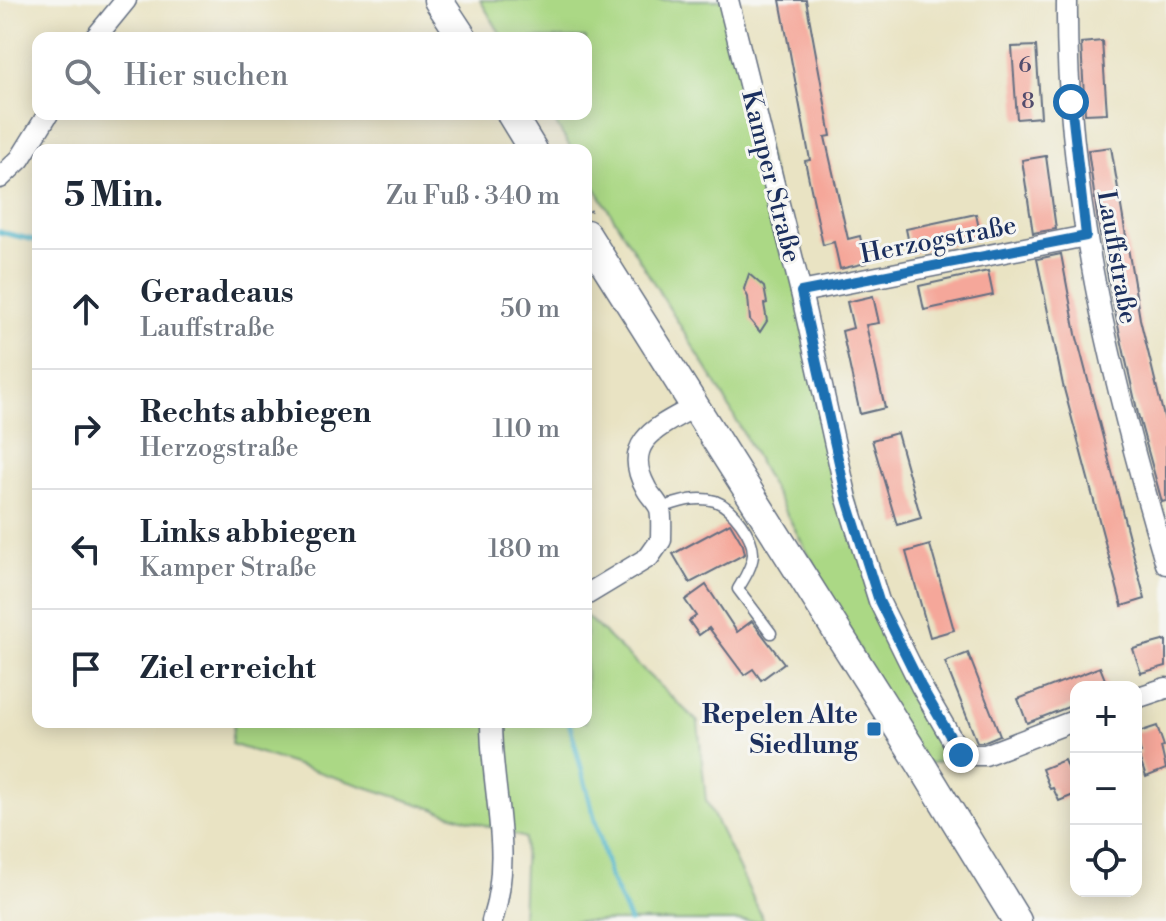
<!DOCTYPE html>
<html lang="de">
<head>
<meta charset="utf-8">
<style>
  :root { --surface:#fff; --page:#f6f6f7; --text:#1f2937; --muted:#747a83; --line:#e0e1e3 }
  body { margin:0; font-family:"Libre Bodoni",serif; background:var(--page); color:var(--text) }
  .controls { position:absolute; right:24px; bottom:24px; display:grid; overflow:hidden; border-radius:16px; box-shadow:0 4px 20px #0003 }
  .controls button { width:72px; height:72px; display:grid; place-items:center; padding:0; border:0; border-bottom:2px solid var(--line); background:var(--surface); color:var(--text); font:40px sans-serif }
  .stop { position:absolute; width:24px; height:24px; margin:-18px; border:6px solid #1f6fb2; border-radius:50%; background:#fff }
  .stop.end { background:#1f6fb2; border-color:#fff; box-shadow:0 2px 8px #0008 }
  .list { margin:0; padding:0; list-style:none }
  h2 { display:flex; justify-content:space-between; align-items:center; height:104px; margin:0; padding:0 32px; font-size:34px }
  h2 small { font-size:26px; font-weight:400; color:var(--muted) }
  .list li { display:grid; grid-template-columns:52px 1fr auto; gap:24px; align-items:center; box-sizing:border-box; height:120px; padding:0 32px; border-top:2px solid var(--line) }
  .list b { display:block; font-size:30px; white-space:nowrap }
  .list p { margin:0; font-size:26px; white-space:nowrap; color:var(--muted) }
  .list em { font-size:26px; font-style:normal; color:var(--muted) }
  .icon { flex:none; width:44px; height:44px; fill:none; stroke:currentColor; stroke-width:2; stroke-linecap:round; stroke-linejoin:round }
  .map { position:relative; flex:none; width:1166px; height:921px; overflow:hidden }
  .search { position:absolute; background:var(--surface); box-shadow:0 4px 20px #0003; left:32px; top:32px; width:560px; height:88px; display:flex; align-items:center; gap:20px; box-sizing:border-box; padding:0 28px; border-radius:16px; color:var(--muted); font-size:30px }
  .panel { position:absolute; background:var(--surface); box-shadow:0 4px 20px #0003; left:32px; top:144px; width:560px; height:584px; border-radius:16px }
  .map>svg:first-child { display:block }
  .green { fill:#abd885; stroke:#638472; stroke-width:2 }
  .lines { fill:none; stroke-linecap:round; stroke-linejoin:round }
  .stream { stroke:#4ab3c9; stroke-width:5 }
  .building { fill:#f5a79a }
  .service-casing { stroke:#636e81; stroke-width:13 }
  .minor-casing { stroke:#636e81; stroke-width:23 }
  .secondary-casing { stroke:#636e81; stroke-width:31 }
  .path { stroke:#636e81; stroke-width:3; stroke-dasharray:2 6; stroke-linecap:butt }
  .service { stroke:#fff; stroke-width:10 }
  .minor { stroke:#fff; stroke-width:20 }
  .secondary { stroke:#fff; stroke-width:28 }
  .route { stroke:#1f6fb2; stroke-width:10 }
  .poi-dot { fill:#1f6fb2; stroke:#f6f6f2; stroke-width:3 }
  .labels { text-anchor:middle; stroke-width:6; stroke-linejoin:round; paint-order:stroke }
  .number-label { font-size:22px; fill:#524d6d }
  .street-label { font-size:26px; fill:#1b2f5e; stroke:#f6f6f2 }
  .poi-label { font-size:26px; font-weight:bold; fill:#1b2f5e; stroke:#f6f6f2; text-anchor:end }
</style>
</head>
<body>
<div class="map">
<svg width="1166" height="921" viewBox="0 0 1166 921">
  <rect width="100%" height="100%" fill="#f6f6f2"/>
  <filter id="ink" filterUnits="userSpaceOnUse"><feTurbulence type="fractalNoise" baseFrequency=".0125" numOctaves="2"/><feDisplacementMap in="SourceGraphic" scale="16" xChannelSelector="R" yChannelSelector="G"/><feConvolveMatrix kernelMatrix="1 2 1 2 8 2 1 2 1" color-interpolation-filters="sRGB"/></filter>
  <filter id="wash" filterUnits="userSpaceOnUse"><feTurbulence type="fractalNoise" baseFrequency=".006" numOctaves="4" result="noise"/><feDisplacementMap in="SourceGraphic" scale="32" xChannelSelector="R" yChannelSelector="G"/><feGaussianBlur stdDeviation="1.8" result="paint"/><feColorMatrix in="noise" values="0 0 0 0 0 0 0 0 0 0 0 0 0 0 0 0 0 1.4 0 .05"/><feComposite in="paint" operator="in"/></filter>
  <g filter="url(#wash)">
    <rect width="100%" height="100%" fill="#e9e3c3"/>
    <g class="green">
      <path d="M480,0H729L879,601L961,755L922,766L721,392L586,173V150H572L550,114H586V38H503Z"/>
      <path d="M586,616L698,722L706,800L764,921H522L525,838L231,744L234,722H586Z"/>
    </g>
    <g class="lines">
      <g class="stream">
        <path d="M0,232L38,241"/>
        <path d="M569,722L610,877L630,921"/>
      </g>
    </g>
    <g id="blocks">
      <g class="building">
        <path d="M780,0H806L831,136L825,137L848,239L860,236L866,263L840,269L834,242L823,245L805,161L810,160Z"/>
        <path d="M1102,41L1107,113L1085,114L1081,43Z"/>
        <path d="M1036,46L1041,117L1017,119L1012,47Z"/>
        <path d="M1111,147L1140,319L1166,425V501L1162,502L1138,414L1112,299L1098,222L1088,150Z"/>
        <path d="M1046,156L1056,229L1033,233L1022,160Z"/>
        <path d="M976,214L981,238L911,253L906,229Z"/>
        <path d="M1061,254L1076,334L1145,599L1122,606L1063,385L1037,259Z"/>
        <path d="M988,271L993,295L924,310L919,286Z"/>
        <path d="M749,274L764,287L767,303L764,304L767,321L760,332L750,320L748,297L744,289Z"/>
        <path d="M873,296L879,323L866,325L885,408L860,414L842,331L853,328L847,302Z"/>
        <path d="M897,433L921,518L897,525L872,440Z"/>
        <path d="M730,523L743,545L745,554L690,583L673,554Z"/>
        <path d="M930,545L954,630L930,637L906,552Z"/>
        <path d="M706,585L737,632L752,621L784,663L761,680L753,669L744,675L709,628L699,635L689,621L696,616L685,600Z"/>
        <path d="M1166,640V666L1141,673L1133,649Z"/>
        <path d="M968,653L1000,735L983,742H977L945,662Z"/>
        <path d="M1100,667L1108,687H1076V704L1027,723L1018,699Z"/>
        <path d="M1157,726L1164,746L1161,747L1166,769L1146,777L1138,754L1141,753L1136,733Z"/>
        <path d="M1064,760L1072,780L1076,778V794L1059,801L1053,788L1050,789L1042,769Z"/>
      </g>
    </g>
  </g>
  <g filter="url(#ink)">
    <use href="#blocks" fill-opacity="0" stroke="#636e81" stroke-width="2"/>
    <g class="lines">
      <defs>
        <path id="service" d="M660,508C677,503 696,495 715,501C732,507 754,536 753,555C752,567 744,579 738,589L771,633"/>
        <g id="minor">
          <path d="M728,0L801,292L847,499L879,601L921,686L961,755H985L1076,720"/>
          <path d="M1067,0C1065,193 1112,381 1166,564"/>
          <path d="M95,38L126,0"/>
          <path d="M0,178L20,159L48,114"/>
          <path d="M801,292L1086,236"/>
          <path d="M586,595L649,557L661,540C661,530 662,517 660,509C657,501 649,495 646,488C620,441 660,426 694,407"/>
          <path d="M1136,698L1166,688"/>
          <path d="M491,722C491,792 514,852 492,921"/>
        </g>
        <g id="secondary">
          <path d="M438,0L463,38"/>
          <path d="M511,114L533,150"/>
          <path d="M586,234L922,766L1017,921"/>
        </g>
      </defs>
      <use href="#service" class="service-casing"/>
      <use href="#minor" class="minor-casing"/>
      <use href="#secondary" class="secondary-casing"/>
      <path class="path" d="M586,203L591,212"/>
      <use href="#service" class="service"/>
      <use href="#minor" class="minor"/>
      <use href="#secondary" class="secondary"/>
    </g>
  </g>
  <g class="lines" filter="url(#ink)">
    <path class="route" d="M961,755L921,686L879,601L847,499L801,292L1086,236L1071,102"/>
  </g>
  <rect class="poi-dot" x="866" y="721" width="16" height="16" rx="4"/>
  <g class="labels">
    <g class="number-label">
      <text x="1025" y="72">6</text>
      <text x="1028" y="108">8</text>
    </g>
    <g class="street-label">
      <text transform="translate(772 176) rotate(76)" y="9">Kamper Straße</text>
      <text transform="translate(938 239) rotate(-11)" y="9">Herzogstraße</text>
      <text transform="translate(1118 257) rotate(80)" y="9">Lauffstraße</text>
    </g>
    <g class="poi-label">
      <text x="858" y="723">Repelen Alte<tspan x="858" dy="30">Siedlung</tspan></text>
    </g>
  </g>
</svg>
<div class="controls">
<button>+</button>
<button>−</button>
<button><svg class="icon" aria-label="locate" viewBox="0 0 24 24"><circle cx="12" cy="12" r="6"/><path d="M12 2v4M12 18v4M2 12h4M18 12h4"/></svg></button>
</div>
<div class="stop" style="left:1071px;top:102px"></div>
<div class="stop end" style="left:961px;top:755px"></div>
<div class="search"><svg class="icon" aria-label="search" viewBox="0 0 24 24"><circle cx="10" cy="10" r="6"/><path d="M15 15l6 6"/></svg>Hier suchen</div>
<section class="panel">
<h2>5 Min.<small>Zu Fuß · 340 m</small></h2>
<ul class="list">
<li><svg class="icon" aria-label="ahead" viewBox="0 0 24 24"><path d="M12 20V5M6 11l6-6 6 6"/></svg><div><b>Geradeaus</b><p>Lauffstraße</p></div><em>50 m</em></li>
<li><svg class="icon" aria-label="right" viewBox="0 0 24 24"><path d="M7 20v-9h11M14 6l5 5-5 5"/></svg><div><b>Rechts abbiegen</b><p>Herzogstraße</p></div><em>110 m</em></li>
<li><svg class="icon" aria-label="left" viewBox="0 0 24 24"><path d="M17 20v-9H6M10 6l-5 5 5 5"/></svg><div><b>Links abbiegen</b><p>Kamper Straße</p></div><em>180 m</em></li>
<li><svg class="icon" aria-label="arrive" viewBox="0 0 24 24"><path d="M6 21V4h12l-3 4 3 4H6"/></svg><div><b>Ziel erreicht</b></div></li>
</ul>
</section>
</div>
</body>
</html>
